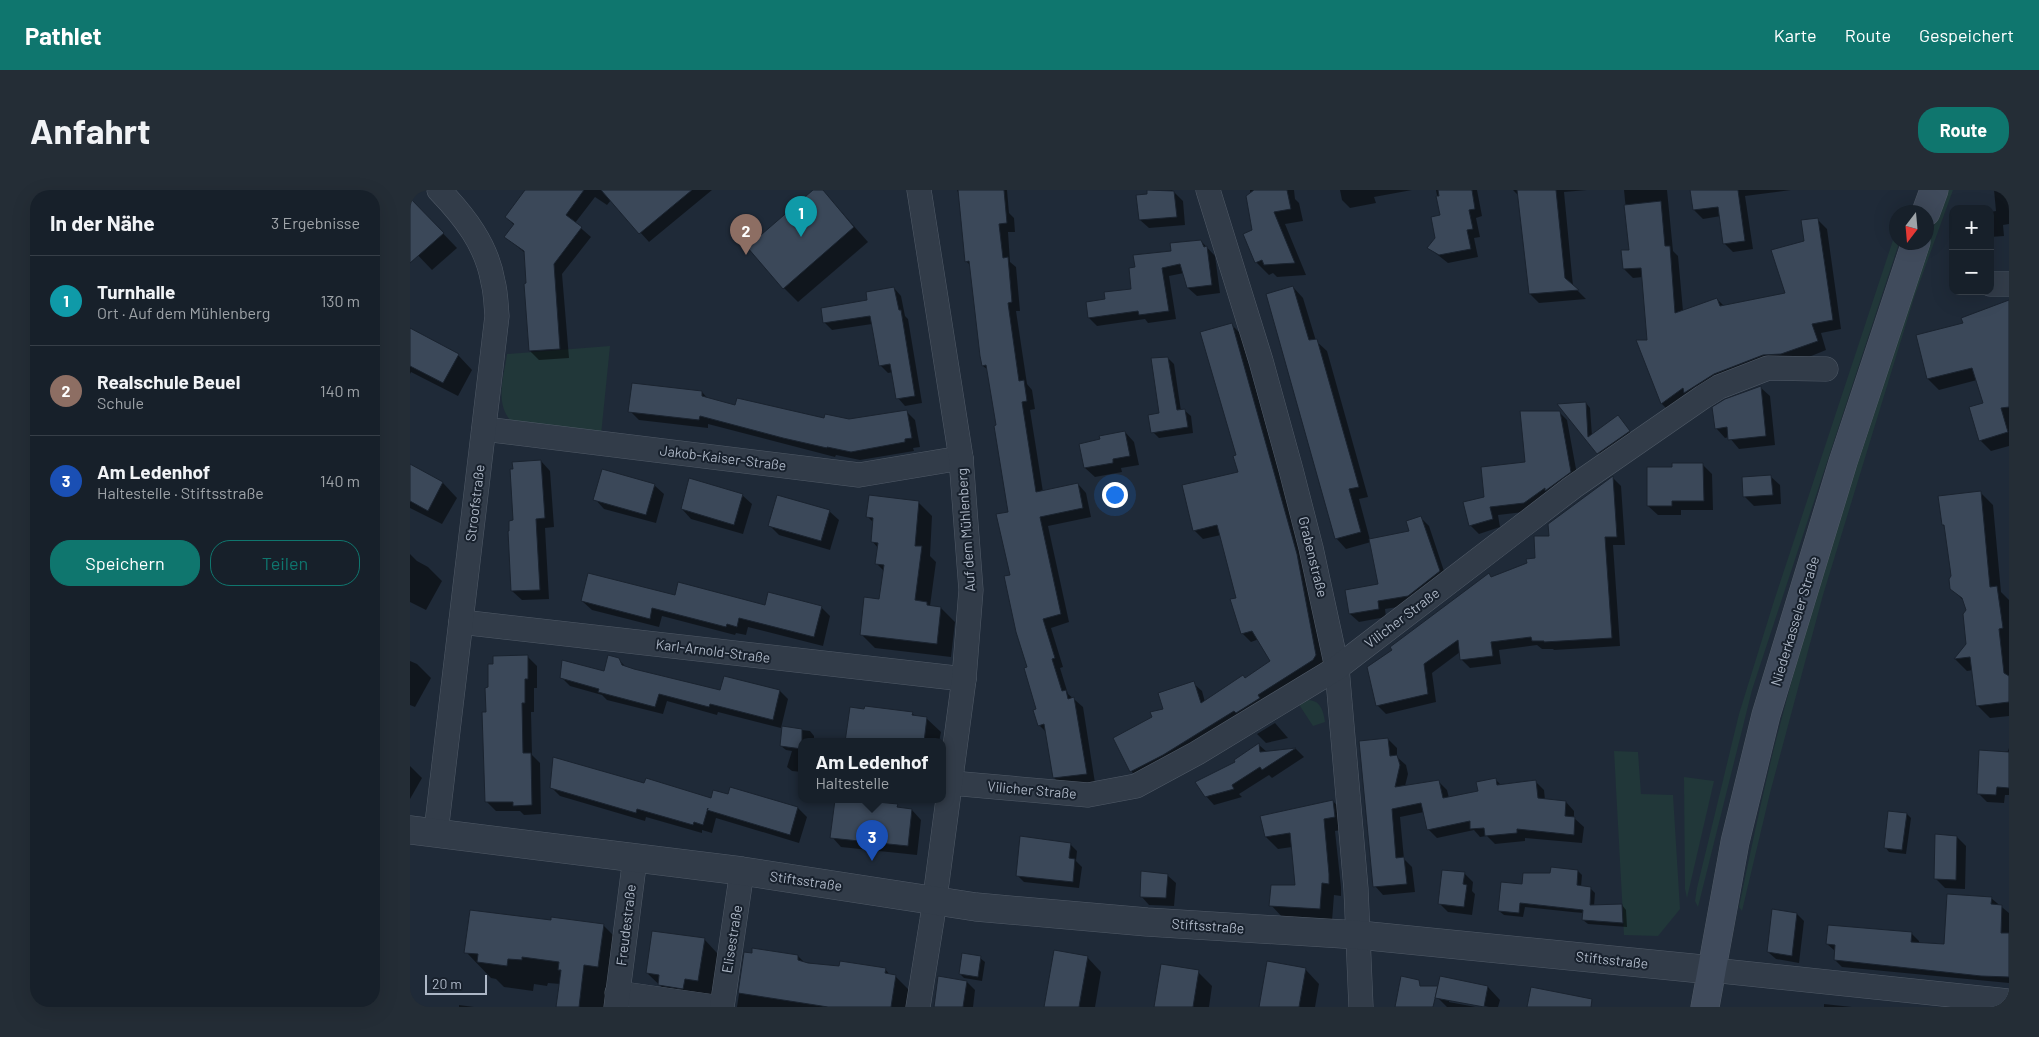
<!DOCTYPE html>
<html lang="de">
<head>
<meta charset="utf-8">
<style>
  :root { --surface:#17202a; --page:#242d36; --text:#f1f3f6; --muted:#9ea3a8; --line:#363e47; --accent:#0f766e }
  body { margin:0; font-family:Barlow,sans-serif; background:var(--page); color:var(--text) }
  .controls { position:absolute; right:15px; top:15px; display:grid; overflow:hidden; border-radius:10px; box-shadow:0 5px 20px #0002 }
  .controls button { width:45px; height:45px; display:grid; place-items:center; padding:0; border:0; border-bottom:1px solid var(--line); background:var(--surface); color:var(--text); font:25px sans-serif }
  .compass { position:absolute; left:1479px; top:15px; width:45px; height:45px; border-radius:50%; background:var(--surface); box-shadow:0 5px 20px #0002; rotate:196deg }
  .scale { position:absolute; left:15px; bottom:12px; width:62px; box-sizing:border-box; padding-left:5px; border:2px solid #adb7c6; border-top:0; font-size:14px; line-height:18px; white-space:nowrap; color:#adb7c6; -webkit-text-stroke:4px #18212d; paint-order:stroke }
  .you { position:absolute; left:704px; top:304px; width:18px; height:18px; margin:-12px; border:4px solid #fff; border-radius:50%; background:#1a73e8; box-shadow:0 0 0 8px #1a73e833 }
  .badge { display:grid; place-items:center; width:32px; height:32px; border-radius:50%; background:var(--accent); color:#fff; font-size:16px; font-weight:700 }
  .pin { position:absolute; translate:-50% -41px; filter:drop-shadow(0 1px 2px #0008) }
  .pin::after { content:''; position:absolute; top:26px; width:18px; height:15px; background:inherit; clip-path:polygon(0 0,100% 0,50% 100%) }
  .popup { position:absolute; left:388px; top:548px; width:148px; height:65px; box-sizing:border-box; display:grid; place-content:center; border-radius:10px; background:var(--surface); filter:drop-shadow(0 1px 4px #0005); font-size:16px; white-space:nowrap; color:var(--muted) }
  .popup b { font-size:19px; color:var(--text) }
  .popup::after { content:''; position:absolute; left:50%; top:100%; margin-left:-10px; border:10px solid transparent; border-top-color:var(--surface) }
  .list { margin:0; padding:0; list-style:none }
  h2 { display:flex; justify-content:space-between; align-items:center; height:65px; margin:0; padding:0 20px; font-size:21px }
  h2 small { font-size:16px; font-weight:400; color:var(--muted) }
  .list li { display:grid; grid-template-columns:32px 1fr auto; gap:15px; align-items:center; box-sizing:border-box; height:90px; padding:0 20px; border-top:1px solid var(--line) }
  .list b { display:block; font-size:19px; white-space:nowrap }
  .list p { margin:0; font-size:16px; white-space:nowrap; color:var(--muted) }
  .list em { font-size:16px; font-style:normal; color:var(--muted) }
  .actions { display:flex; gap:10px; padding:15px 20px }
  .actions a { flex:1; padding:11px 0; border:1px solid var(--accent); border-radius:20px; text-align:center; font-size:18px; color:var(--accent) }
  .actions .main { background:var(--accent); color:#fff }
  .map { position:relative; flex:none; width:1599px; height:817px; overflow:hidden; border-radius:20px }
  header { display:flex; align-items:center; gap:30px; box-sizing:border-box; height:70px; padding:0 25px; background:var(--accent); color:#fff }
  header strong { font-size:24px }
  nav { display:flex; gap:28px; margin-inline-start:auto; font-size:18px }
  .intro { display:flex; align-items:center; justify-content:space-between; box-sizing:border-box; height:120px; padding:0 30px }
  h1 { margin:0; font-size:35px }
  .button { padding:12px 22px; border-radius:20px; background:var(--accent); color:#fff; font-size:18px; font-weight:700 }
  main { display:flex; gap:30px; padding:0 30px }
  aside { flex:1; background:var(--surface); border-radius:20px; box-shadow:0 5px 20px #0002 }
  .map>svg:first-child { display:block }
  .green { fill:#213739 }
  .shadow { fill:#0007 }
  .building { fill:#3b4859; stroke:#1a232f }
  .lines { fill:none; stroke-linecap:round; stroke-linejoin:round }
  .minor-casing { stroke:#505a67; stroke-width:25 }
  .tertiary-casing { stroke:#505a67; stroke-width:29 }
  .secondary-casing { stroke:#505a67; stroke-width:29 }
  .minor { stroke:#323c49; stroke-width:24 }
  .tertiary { stroke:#323c49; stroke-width:28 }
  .secondary { stroke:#404b5c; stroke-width:28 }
  .labels { text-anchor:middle; stroke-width:4; stroke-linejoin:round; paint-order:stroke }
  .street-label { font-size:14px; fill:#adb7c6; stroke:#18212d }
</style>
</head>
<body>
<header>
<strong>Pathlet</strong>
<nav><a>Karte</a><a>Route</a><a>Gespeichert</a></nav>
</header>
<div class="intro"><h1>Anfahrt</h1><a class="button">Route</a></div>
<main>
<aside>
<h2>In der Nähe<small>3 Ergebnisse</small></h2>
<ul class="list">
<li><span class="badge" style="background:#0f9aa8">1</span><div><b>Turnhalle</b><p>Ort · Auf dem Mühlenberg</p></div><em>130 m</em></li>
<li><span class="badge" style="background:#8d6e63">2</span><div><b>Realschule Beuel</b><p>Schule</p></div><em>140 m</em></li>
<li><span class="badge" style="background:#1a4fb4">3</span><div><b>Am Ledenhof</b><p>Haltestelle · Stiftsstraße</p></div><em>140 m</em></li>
</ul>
<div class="actions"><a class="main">Speichern</a><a>Teilen</a></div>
</aside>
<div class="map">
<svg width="1599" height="817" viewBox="0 0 1599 817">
  <rect width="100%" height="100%" fill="#1f2a38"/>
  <g class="green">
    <path d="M1536,0H1543L1504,108L1413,405L1360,603L1332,721L1329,717C1340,664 1351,611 1364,558C1412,369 1474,185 1536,0Z"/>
    <path d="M1486,41V52L1489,53L1342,500L1288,717L1285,711L1287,698L1329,524L1363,414Z"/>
    <path d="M200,156L191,245L102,232C84,214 94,187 97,164Z"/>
    <path d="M895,510C910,509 913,519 915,532L903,536L888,513Z"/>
    <path d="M1204,561L1228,562L1231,604L1263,605L1270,719L1248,746L1214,745Z"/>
    <path d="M1274,587L1304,591L1277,708L1275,699Z"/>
  </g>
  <g class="shadow">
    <path d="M117,0H302L239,52L201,10L197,15L185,7L165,33L181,47L152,84L159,168L129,170L120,161L115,63L96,47L104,35L96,27Z"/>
    <path d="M405,0H412L458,52L388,112L374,98Z"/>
    <path d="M547,0H597L599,23L604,28L605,42H598L600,72L606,77L610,121H606L617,194L622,200L625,219L620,220L633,302L668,294L676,303L681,327L638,336L659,432L641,438L653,477L650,478L658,504L673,517L685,593L653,596L644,588L637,543L629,535L602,386L600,323L578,180L573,176L561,76L556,71L549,5Z"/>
    <path d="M738,0H762L773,11L775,35L739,38L730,30L739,5Z"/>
    <path d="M840,0H884L885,9L889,13L893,31L875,34L896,85L867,87L863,83L859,85L846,72Z"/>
    <path d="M930,0H1002L964,7L966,13L940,18L932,10Z"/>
    <path d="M1026,0H1067L1072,26L1066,28L1070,47L1064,48L1068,67L1038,73L1019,58L1026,49L1031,26Z"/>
    <path d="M1177,0L1154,2L1163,96L1176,109L1129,113L1120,104L1109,6L1103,0Z"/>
    <path d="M1214,0H1257L1263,61L1268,66L1273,121L1307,109L1315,117L1377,104L1396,52L1408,30L1417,39L1431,139L1411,143L1416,160L1261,223L1252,214L1228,152L1238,151L1233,87L1223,88L1214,79L1220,61Z"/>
    <path d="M1281,0H1381L1335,6L1343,59L1323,62L1314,53L1311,26L1293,29L1284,20Z"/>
    <path d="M1584,0H1599V34L1593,35L1594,46L1580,47V22L1586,21Z"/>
    <path d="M0,9L47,58L22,80L0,57Z"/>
    <path d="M791,51L805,66L810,103L787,106L778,98L774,83L759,86L766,129L738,133L735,129L687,136L679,128L697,110L723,100L726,78Z"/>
    <path d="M883,97L893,108L906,151L917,161L958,307L949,309L960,350L1001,342L1011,328L1019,336L1037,390L1007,414L975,419L976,427L949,432L940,424L936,401L969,395L961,352L936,359L926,348Z"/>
    <path d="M484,98L491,106L495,126L498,129L512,213L495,216L488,208L483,182L478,183L470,175L462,134L422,140L414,132Z"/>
    <path d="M1599,112V256L1581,261L1570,250L1574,214L1567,190L1529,200L1518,189L1508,146L1554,134Z"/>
    <path d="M821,134L830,143L895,374L914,474L729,590L721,581L743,528L783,493L792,501L795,512L862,472L849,449L841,452L832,443L827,408L811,345L793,349L784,340L830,283Z"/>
    <path d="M0,143L48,165L62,180L48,206L1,182L0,184Z"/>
    <path d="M758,168L764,174L771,221L774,220L781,226L783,243L749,248L743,242L750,224Z"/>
    <path d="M1350,197L1360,206L1365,255L1329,259L1319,247L1315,248L1306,238Z"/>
    <path d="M292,202L299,210L326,216L415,230L439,231L496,221L505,230L510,257L503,258L504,261L450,270L426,265L425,267L298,234V238L229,230L220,221Z"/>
    <path d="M1176,213L1180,218L1182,246L1212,231L1223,246L1192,267L1149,215Z"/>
    <path d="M1149,222L1157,230L1168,290L1123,321L1088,325L1090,337L1069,344L1060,335L1075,308L1116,274Z"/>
    <path d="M715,242L724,252L729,275L711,278L712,282L685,287L675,278L671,255Z"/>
    <path d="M131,271L140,281L144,337L135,338L139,409L112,410L102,401L105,331Z"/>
    <path d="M1293,275L1302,284L1303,320H1271V325H1248L1238,316L1263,278Z"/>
    <path d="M0,276L33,293L47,308L32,334L0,318Z"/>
    <path d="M1360,286L1370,295L1371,314L1344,316L1335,307Z"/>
    <path d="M1203,288L1211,296L1215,355H1203L1210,456L1144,460L1143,459H1132L1127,455L1089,460L1091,474L1060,478L1052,470L1050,462L1022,483L1026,512L976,524L968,516L958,477L1082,388L1127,370L1140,347Z"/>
    <path d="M244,295L254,304L246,333L194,319L185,309Z"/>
    <path d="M1570,302L1583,315L1591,402L1599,410V526L1580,528L1568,516L1563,480L1557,481L1545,469L1557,454V420L1555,412L1541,398L1542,386L1536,338L1533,335Z"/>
    <path d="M332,305L342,314L333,344L281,329L272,319Z"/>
    <path d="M508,312L522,326L520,366L526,372L520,416L531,418L545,432L541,467L465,458L451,444L470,410L474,381L467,374L468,358L462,351L463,332L458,327Z"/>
    <path d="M419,321L429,330L420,360L369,345L359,335Z"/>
    <path d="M0,364L7,371L18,377L32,391L16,420L0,412Z"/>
    <path d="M266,406L356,417H411L420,426L413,456L338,437L336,445L326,443L325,445L252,426L249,437L182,420L172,411Z"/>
    <path d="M117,466L127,476V498H124V522H121L122,565L130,573L131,624L114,625L110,621H86L77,612V523Z"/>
    <path d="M208,469L217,478L311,502L370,501L378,509L371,538L308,522L307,525L257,511L253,524L197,510L192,505L160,496L152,488L194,482Z"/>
    <path d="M0,471L7,474L21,488L5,517L0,515Z"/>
    <path d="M441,519L502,523L506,527L516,528L531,542L529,552H437Z"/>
    <path d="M865,533L878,548L856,553L847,544Z"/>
    <path d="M374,538L400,541L404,546V552H392V582L382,581L377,577L382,561L376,560L371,556Z"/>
    <path d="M978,549L987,558V567L996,575L998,584L995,596L1028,591L1037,600L1039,608L1069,602L1085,589L1092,596L1125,591L1134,600L1135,610L1156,612L1164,621V628L1174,637L1172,653L1115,648V651L1085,654L1077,646L1070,647L1064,640L1027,648L1018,639L1014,622L990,627L994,669L1002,677L1005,702L973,705L965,696Z"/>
    <path d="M849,555L857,562L886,559L894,567L862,588L859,585L829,604L832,607L804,615L796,606L827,573Z"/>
    <path d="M1599,558V605H1595L1594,613L1577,612L1569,604L1588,562L1598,561Z"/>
    <path d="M0,576L12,588L0,609Z"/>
    <path d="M235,595L302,609L319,606L321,598L388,618L397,627L389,653L306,628L302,643L292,640V643L236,627L235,631L150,606L141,597Z"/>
    <path d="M923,611L935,624L937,639L925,641L931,697V706L924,705L922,731L873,728L861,715L886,696L882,657L868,659L856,647Z"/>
    <path d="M487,616L490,619L502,620L511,630L507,665L431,657L422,647Z"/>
    <path d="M1479,623L1497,624L1501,628L1496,664L1479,662L1475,657Z"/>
    <path d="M1547,647L1556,656L1555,699L1535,698L1525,688Z"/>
    <path d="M660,654L667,661L666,671L672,677L669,698L614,692L607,685Z"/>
    <path d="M1168,681L1172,685L1171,697L1181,699L1185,703L1184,716L1212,715L1216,720L1217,737L1178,734L1173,730L1174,723L1162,722L1115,717L1113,727L1094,725L1089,721L1113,695L1141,684Z"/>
    <path d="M1054,683L1063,692L1062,701L1065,704L1062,725L1038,722L1029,713Z"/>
    <path d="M757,685L766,693L764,716L739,715L731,706Z"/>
    <path d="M1581,708L1599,723V793L1432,777L1425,770V761L1417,754L1502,744L1509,751V754L1536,755Z"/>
    <path d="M1387,724L1394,731L1389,773L1366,769L1358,762Z"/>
    <path d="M142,731L193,735L219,761L198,817H147L150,794L138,793L137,796L124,794L123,801L94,797L86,789L81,788L56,762Z"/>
    <path d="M294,749L308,764L302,805L264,809L237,783Z"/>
    <path d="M335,764L388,766L394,772L430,778L475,779L481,786H485L501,802L499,817H327Z"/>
    <path d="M677,767L691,782L685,817H636Z"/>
    <path d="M570,768L575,772L572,791L554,788L550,784Z"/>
    <path d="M895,779L909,794L905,817H851Z"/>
    <path d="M788,782L802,796L799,817H745Z"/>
    <path d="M557,792L565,800L563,817H525Z"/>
    <path d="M1078,797L1090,810L1088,817H1079L1039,809V812L1066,817H1037L1027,807Z"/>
    <path d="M1414,814L1442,817H1414Z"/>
    <path d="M49,815L64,817H49Z"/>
  </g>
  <g class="building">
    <path d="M115,0H174L156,25L172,37L144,74L150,159L119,161L114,94L116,93L114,61L94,47L104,34L95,27Z"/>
    <path d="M191,0H282L229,44Z"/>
    <path d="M403,0H413L444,37L373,99L337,57Z"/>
    <path d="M548,0H594L597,33L589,34L593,68L598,67L602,112L598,113L609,191L614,190L617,211L612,212L626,302L668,293L673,318L630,327L651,424L633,429L645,468L642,469L652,501L656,500L658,509L664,507L677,584L643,588L634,534L628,536L623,520L626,519L614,478L617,477L606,442L594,386L600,385L586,324L598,322L584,236L586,235L576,175L572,176L570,166L559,71L555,72Z"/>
    <path d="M737,0L764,1L767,27L729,30L726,5L737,4Z"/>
    <path d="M844,0H877L881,19L864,22L885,73L854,75L852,70L845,73L833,44L842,40L836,6Z"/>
    <path d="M1028,0H1062L1065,19L1059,20L1063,39L1057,40L1061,59L1029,65L1017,58L1025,48L1021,27L1030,25L1026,6H1029Z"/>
    <path d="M1107,0H1146L1155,88L1169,100L1119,104Z"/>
    <path d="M1280,0H1328L1335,51L1313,54L1308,17L1283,20Z"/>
    <path d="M0,8L34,43L0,73Z"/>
    <path d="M1251,11L1255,56H1260L1265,123L1307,108L1310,116L1375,103L1361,60L1394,51L1391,30L1408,28L1423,130L1402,134L1408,151L1371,164L1353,165L1304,184L1274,203L1273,198L1251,214L1226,150H1237L1231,78L1213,79L1211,60H1219L1214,15Z"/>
    <path d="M791,50L794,57L797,56L802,95L777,98L770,74L752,78L759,121L729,125L728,121L678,128L676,112L695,109L694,102L721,99L719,78L725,77L723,65L761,61L760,53Z"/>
    <path d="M883,96L899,150L907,149L949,297L939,299L951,342L925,349L856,104Z"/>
    <path d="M484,97L489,120H491L505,206L486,209L480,174L469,176L460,126L413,133L411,118L457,110L456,102Z"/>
    <path d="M1599,110V217L1591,218L1598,242L1569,251L1559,217L1573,213L1562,178L1517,189L1506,145L1553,133L1551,128Z"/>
    <path d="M822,133L887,364L906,465L903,470L848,505L850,508L826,523L824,521L753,565L720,582L703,548L742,527L740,522L753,519L748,503L784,491L791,513L833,485L835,488L860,471L842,441L831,444L820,409L826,408L807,335L783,341L772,295L828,282L823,266L826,265L790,142Z"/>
    <path d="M0,138L49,164L33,193L0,176Z"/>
    <path d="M758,167L767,220L775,219L778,237L741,243L738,225L749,223L741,168Z"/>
    <path d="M222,193L292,201V206L325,215L327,208L414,228L415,224L439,229L497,220L502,248L495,249V252L441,262L417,257V258L373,248L290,226L289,230L218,222Z"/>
    <path d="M1351,196L1356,246L1318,250L1317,237L1305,239L1302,217L1315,209Z"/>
    <path d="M1176,212L1178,247L1208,225L1220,241L1187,264L1147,214Z"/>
    <path d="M1110,221H1150L1161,282L1135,301V298L1114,313L1080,317L1083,329L1059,336L1053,312L1074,307L1071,277L1115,272Z"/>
    <path d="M715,241L720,266L703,269V273L674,278L669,254L690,249L689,246Z"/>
    <path d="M131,270L135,328L126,329L130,400L101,401L98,341H99V331L103,330L100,279H103L102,272Z"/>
    <path d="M1262,273H1293L1294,311H1262V316H1237V277H1262Z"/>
    <path d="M0,274L33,292L18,321L0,311Z"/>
    <path d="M192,279L245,294L236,325L183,310Z"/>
    <path d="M1361,285L1363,305L1333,307L1332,287Z"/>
    <path d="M1203,286L1207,347H1195L1202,448L1134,452V451H1122L1121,447L1081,452L1083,466L1050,470L1048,450L1014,474L1018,504L966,516L957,477L982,460L980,457L1079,383L1081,387L1117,373L1116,369L1125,368L1124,346H1139L1138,334Z"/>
    <path d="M279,288L333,304L324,335L271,319Z"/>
    <path d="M1571,301L1580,397L1587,396L1593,438L1589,439L1594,483L1599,486V512L1566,516L1560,467L1544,469L1556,454L1553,424L1556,420L1552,408L1540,399L1539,389L1541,386L1540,378L1534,335H1532L1528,306Z"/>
    <path d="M367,305L420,320L411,351L358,336Z"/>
    <path d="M459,305L509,311L505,356H512L505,410L517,412V415L531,417L527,454L450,445L454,407L469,409L474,375L465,374L468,353L461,352L463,328L456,327Z"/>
    <path d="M1011,326L1030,381L998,406L968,411L969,419L939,424L935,400L968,394L959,349L999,341L996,331Z"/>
    <path d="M178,383L265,405L268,392L355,415L358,402L412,416L404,447L329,428L327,437L317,434L316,437L242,418L240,429L171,411Z"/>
    <path d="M118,465V489H115V513H112L113,563H121L122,615L103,616V612H75L72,522H76L75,498L78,497V474H83V466Z"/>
    <path d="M198,465L209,468L212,475L224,479L310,500L314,486L370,500L363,530L300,514L299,517L249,504L245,517L188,502L189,499L150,488L152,470L194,481Z"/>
    <path d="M455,516L503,522L502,525L517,527L514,552H435L440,517L454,519Z"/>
    <path d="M372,536L392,539V559L370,556Z"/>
    <path d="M978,548L980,566L987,565L990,575L985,597L1029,590L1033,608L1068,601L1066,592L1086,588L1087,595L1126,590L1128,608L1156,611L1155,626L1165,627L1164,645L1107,639V643L1075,646L1074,638L1060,639V631L1017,640L1011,613L982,619L986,668L994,667L997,694L963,697L949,551Z"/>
    <path d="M849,553L850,562L886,558L852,580L850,577L822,595L824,599L795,607L785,592L825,572L824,570Z"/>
    <path d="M1569,560L1599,562V598L1587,597L1586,605L1567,604Z"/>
    <path d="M143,567L234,593L236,588L301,608L303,600L318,604L320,597L388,617L380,645L297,620L298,618L293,635L284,632L283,635L227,619L226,623L140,598Z"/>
    <path d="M425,610L440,612V610H446L488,614L487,617L502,619L498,656L420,648Z"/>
    <path d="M923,610L925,627L914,629L919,684V694L912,693L910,719L859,716L861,695H885L880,643L855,647L850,626Z"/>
    <path d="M1478,621L1497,623L1492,660L1474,658Z"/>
    <path d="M1525,644L1547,646L1546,690L1524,689Z"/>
    <path d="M610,646L661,653L659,668L665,669L663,692L606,686Z"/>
    <path d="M1141,677L1168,680L1167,695L1181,697L1180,715L1212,714L1213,733L1172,730L1173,720L1110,713L1109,723L1088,721L1091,692L1112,694L1113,683H1140Z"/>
    <path d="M1032,680L1055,682L1053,694L1057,695L1054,717L1028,714Z"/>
    <path d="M731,681L758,684L756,708L730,707Z"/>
    <path d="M1537,704L1582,707L1581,714L1592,715L1591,743H1599V787L1571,786L1424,770L1425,755L1416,754L1418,735L1502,742L1501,752L1534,754Z"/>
    <path d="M1362,719L1387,723L1382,766L1357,762Z"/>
    <path d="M60,720L141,730V727L194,734L188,777L174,775L169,817H146L151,780H148L149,772L112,767V770L98,769L97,776L67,772L68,764L54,763Z"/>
    <path d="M242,741L295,748L288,791L275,789L273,799L248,795L249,785L236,783Z"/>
    <path d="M342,758L388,765V770L398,773L429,776L430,771L476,778L475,783L486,785L481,817H418L328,803L334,762L342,763Z"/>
    <path d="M644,760L678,766L669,817H634Z"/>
    <path d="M552,763L571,766L568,787L549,784Z"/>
    <path d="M857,771L896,778L889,817H849Z"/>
    <path d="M751,774L789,780L783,817H744Z"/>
    <path d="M528,786L557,791L553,817H524Z"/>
    <path d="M991,786L1009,790L1010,796H1028L1023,817H985Z"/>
    <path d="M1030,786L1078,796L1074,817L1025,808Z"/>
    <path d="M1121,797L1182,809L1181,817H1117Z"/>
  </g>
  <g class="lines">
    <defs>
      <g id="minor">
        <path d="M798,0L851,171L881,280L901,358L927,478L946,699L951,817"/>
        <path d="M1580,94H1599"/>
        <path d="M74,239L449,285L551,268"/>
        <path d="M51,432L554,489"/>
        <path d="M541,593L678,605L726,596L787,563L927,478L1163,297L1293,207L1309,197L1358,178L1416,179"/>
        <path d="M26,642L87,126C86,115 86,103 83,92C77,55 54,26 29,0"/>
        <path d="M1302,780L1599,811"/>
        <path d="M207,803L305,817"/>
        <path d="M206,817L225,668"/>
        <path d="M312,817L332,681"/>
        <path d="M508,817L522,730L554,489L561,400L551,268L509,0"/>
      </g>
      <path id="tertiary" d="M0,640L332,681L566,717L737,732L949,745L1302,780"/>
      <g id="secondary">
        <path d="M1516,22L1524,0"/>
        <path d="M1295,817L1325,652L1356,525L1433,272L1506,52"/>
      </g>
    </defs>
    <use href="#minor" class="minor-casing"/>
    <use href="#tertiary" class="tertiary-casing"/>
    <use href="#secondary" class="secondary-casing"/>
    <use href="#minor" class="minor"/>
    <use href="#tertiary" class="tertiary"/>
    <use href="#secondary" class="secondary"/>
  </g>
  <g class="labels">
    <g class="street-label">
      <text transform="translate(313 268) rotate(7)" y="5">Jakob-Kaiser-Straße</text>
      <text transform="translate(65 313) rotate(-83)" y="5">Stroofstraße</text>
      <text transform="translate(556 340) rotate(-94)" y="5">Auf dem Mühlenberg</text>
      <text transform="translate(903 367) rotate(76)" y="5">Grabenstraße</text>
      <text transform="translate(992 428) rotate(-37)" y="5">Vilicher Straße</text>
      <text transform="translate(1385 431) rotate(-73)" y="5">Niederkasseler Straße</text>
      <text transform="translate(303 461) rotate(7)" y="5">Karl-Arnold-Straße</text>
      <text transform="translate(622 600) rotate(5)" y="5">Vilicher Straße</text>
      <text transform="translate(396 691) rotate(8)" y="5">Stiftsstraße</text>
      <text transform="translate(216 735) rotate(-83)" y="5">Freudestraße</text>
      <text transform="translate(798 736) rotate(4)" y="5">Stiftsstraße</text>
      <text transform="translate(322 749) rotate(-81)" y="5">Elisestraße</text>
      <text transform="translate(1202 770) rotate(6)" y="5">Stiftsstraße</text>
    </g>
  </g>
</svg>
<div class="controls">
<button>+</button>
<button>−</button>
</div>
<svg class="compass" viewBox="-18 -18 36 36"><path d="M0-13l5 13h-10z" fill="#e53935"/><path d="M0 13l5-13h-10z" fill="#9ea3a8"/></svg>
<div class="scale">20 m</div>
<div class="you"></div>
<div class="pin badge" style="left:391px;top:47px;background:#0f9aa8">1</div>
<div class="pin badge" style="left:336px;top:65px;background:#8d6e63">2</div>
<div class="pin badge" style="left:462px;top:671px;background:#1a4fb4">3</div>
<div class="popup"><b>Am Ledenhof</b>Haltestelle</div>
</div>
</main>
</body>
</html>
